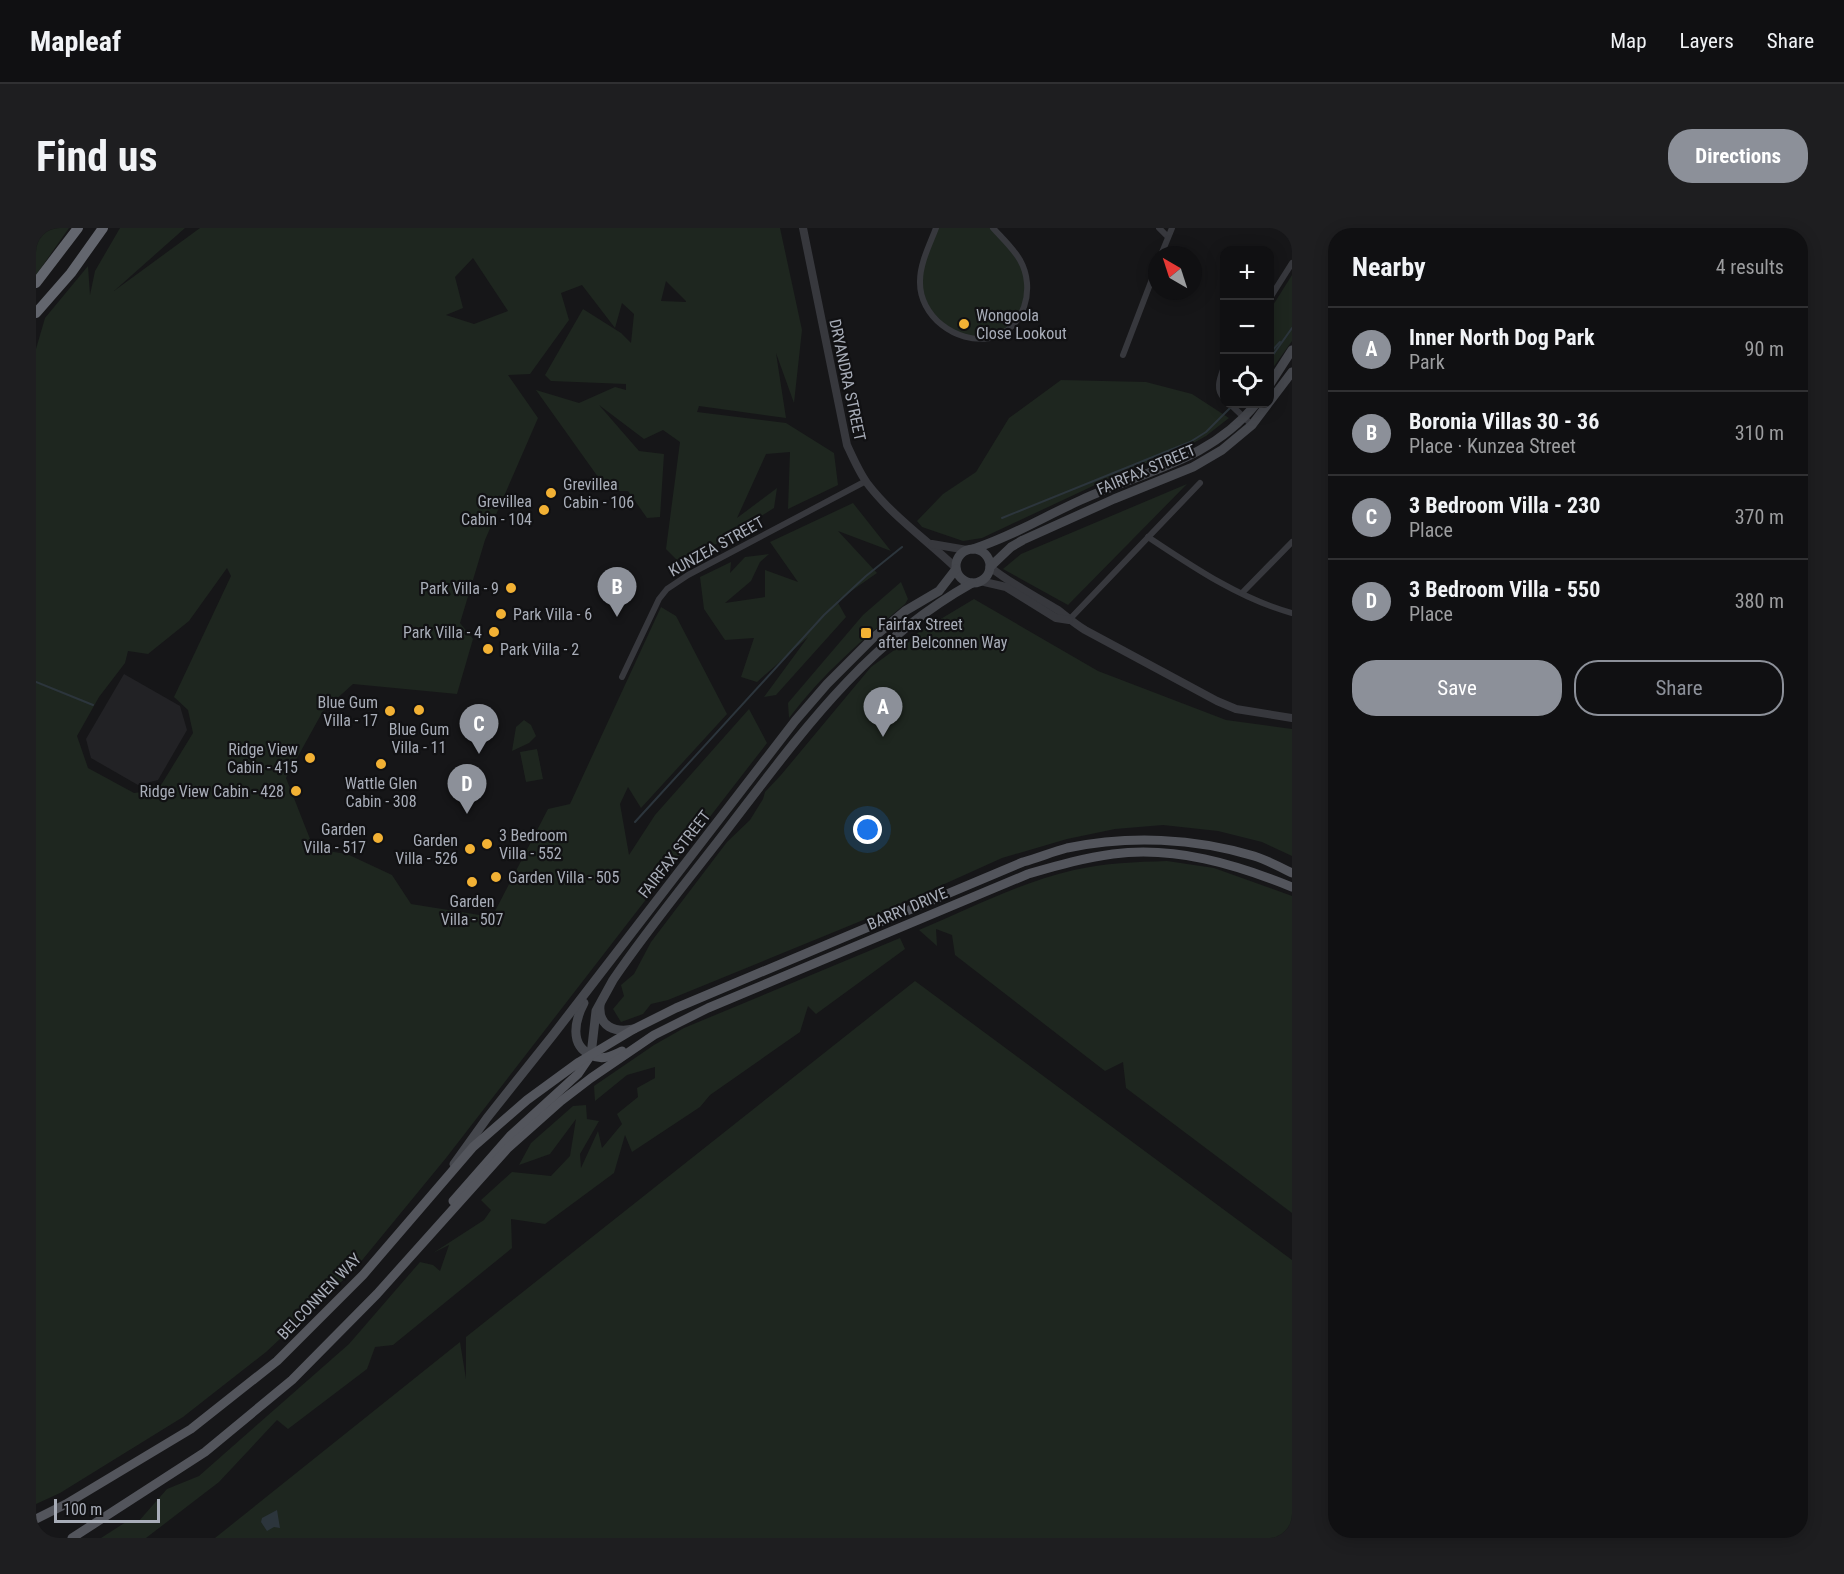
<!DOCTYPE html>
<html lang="en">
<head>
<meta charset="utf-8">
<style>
  :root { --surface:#101012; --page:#1e1e20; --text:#f1f3f6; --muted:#9c9d9f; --line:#303032; --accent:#8c9099 }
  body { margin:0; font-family:"Roboto Condensed",sans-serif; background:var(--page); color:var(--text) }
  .controls { position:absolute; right:18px; top:18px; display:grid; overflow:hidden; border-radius:12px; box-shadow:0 3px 15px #0003 }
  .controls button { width:54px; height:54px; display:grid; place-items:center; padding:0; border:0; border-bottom:2px solid var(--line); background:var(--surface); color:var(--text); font:30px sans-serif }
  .compass { position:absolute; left:1112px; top:18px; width:54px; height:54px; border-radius:50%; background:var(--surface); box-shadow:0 3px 15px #0003; rotate:321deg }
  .scale { position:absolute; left:18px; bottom:15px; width:106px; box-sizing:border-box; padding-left:6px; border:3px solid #a8adb8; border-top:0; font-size:16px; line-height:21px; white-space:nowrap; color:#a8adb8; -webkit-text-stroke:4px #111113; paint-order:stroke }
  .you { position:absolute; left:832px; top:602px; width:21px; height:21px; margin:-15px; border:4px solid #fff; border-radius:50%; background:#1a73e8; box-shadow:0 0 0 9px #1a73e833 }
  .badge { display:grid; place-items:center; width:39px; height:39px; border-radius:50%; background:var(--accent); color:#fff; font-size:20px; font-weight:700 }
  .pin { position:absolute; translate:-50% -50px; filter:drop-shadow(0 2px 3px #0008) }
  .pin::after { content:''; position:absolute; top:32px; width:21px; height:18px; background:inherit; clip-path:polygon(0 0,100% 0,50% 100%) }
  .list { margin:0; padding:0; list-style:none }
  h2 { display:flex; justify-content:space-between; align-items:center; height:78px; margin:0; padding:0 24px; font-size:26px }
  h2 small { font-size:20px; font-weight:400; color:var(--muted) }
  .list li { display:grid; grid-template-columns:39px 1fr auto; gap:18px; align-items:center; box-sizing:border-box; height:84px; padding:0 24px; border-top:2px solid var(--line) }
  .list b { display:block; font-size:22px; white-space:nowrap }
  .list p { margin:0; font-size:20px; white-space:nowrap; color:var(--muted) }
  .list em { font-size:20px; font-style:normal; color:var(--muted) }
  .actions { display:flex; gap:12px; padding:18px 24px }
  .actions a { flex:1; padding:14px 0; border:2px solid var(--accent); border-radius:24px; text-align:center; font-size:21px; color:var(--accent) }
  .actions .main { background:var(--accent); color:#fff }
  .icon { flex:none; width:33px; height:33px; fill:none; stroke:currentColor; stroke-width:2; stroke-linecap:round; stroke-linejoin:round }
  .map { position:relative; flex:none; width:1256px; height:1310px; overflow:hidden; border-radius:24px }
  header { display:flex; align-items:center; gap:36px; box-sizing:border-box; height:84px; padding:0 30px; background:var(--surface); border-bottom:2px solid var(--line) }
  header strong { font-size:28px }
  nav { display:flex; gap:33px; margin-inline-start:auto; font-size:21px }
  .intro { display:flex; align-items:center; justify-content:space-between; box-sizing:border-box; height:144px; padding:0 36px }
  h1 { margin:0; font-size:42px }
  .button { padding:15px 27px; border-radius:24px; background:var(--accent); color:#fff; font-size:21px; font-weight:700 }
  main { display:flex; gap:36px; padding:0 36px }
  aside { flex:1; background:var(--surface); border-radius:24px; box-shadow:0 3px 15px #0003 }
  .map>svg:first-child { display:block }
  .built { fill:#222225 }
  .green { fill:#1e261f; fill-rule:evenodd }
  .water { fill:#2c353c }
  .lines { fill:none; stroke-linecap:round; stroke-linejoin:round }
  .stream { stroke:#2c353c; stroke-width:2 }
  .minor { stroke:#37383d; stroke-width:6 }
  .tertiary { stroke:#37383d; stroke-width:8 }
  .secondary { stroke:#45474d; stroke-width:9 }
  .primary { stroke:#53555c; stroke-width:9 }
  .motorway { stroke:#63666e; stroke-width:10 }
  .poi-dot { fill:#f2b134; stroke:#111113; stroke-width:2 }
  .labels { text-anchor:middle; stroke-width:4.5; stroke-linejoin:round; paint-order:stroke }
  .poi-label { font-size:16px; fill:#a8adb8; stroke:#111113; text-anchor:end }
  .street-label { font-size:16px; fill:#a8adb8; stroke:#111113 }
</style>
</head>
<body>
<header>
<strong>Mapleaf</strong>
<nav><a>Map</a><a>Layers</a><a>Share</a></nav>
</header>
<div class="intro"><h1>Find us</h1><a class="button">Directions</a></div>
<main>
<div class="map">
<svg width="1256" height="1310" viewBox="0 0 1256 1310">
  <rect width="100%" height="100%" fill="#161618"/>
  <path class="built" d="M88,446L144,478L151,502L122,552L102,557L55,530L50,511Z"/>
  <g class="green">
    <path d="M0,0H33L0,47Z"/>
    <path d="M84,0H149L78,63L164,0H744L766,102L758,175L740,125L750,190L663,178L661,184L750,195L798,225L802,257L752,281L754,224L730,226L701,290L741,260L738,280L646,337L630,321L644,214L627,202L608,211L563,177L603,223L628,226L624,289L611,290L592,263H572L500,162L543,175L579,159L590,162V156L515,153L509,147L547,81L585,105L595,115L598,86L586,75L579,100L546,57L525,65L533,92L494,146L472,147L502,190L449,312L424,395L437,411L421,466L317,456L287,483L250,550L278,621L311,626L356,647L375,676L456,689L512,581L534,576L625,379L640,388L691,486L605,580L592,559L584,576L593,627L619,587L713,481L731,515L410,930L318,1042L230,1124L147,1189L24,1265L0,1276V121L9,90L52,38L54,67L59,43ZM437,30L472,83L438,96L410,87L427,80L419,49ZM630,53L650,73V74L625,73ZM191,340L195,348L138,469L152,482L157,505L122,562L98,565L52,540L41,508L63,469L89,435L92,423L112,426L153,393Z"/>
    <path d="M900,0H957L985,32L992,69L977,97L955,109H931L905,96L887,72L885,44Z"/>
    <path d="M1256,47V113L1234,144V82Z"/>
    <path d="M1025,152L1110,154L1156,166L1193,190L1170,208L1143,223L1091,242L946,310L927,313L886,299L881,293L907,266L940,244L973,190Z"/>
    <path d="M1151,256L1032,377L967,341L985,326Z"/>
    <path d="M817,275L855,323L802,303L841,345L801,373L810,389L740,467L728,469L772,409L721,454L705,449L718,410L689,412L668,381L664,349L695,334L694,345L709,329L733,326L724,334L715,353L689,375L729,369V342L762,354L734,314Z"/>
    <path d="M865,354L872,371L869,376C827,411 786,446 753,490L752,475L827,387Z"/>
    <path d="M938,371L1062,443L1190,492L1256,501V628L1226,614L1182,603L1127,597L1079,601L1031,611L966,630L842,686L632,772L615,776L607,786L585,794L577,781L588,768L585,757L598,746L615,714L691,614L714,592L727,571L729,564L745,547L835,439L883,404Z"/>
    <path d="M488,492L495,497L500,508L493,515L476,523L480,499Z"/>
    <path d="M501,521L507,551L490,554L484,524Z"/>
    <path d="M1131,633L1178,640L1256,668V985L1090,860L1087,834L1069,843L919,727L916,707L900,701L901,718L883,702C933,681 985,654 1038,642C1069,635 1100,634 1131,633Z"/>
    <path d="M864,710L869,721L780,786L772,778L764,804L674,867L664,879L596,924L589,907L578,945L509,996L475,991L476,1020L357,1117L339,1119L331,1141L252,1201L241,1192L183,1254L110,1310H65L93,1292L102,1294L131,1261L163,1248L313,1116L384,1034L397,1037L404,1043L413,1017L397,1025L448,992L455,982L445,972L476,944L515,948L534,928L540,891L514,926L483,937L495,915L537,878L550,877L551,891L563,893L544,926L545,940L562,903L566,920L586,896L581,886L602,869L601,860L619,850V839L591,847L559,873L558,858L618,817L648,800Z"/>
    <path d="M879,753L1256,1032V1310H179L424,1114L430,1151V1109Z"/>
  </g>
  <path class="water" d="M241,1282L244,1300L238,1299L231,1303L225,1294L226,1290Z"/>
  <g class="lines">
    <g class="stream">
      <path d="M1234,125L1244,114"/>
      <path d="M1234,131L1256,100"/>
      <path d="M966,290L1154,214L1170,204L1198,176"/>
      <path d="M0,454L57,477"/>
      <path d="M599,594L788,387L830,348L866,319"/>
    </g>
    <g class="minor">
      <path d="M900,0C894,16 884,35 884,53C883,88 920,116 954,110C989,102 1000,60 984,32C977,20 966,10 957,0"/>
      <path d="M1123,0L1132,9"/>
      <path d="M1125,27L1136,0"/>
      <path d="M1234,70L1256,35"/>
      <path d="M1087,127L1121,38"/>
      <path d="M1188,139C1184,150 1179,161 1188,170"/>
      <path d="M1194,176L1216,197"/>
      <path d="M1112,309C1157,339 1204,371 1256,385"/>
      <path d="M1206,365L1256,314"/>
      <path d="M1033,392L1164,255"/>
      <path d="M586,449L623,371L631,361L652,347L830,253"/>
    </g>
    <g class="tertiary">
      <path d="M767,0L811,217C817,230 823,244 831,255C856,288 891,312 920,340"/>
      <path d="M896,316L931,322"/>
      <path d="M954,339C975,356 999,368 1022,382C1031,389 1039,396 1049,402L1181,473L1200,481L1256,490"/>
      <path d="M944,353L970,359L1020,390L1033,392"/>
    </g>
    <g class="secondary">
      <path d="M1234,156L1256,122"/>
      <path d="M937,321C975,309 1009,288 1045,272C1110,242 1173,233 1220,176"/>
      <circle cx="937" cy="338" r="17"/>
      <path d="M954,339L975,319L987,312L1078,271L1157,239L1186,222L1216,197L1256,144"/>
      <path d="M548,775C539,792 533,817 555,827L560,783L577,752C613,699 654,650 693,599C766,504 829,415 936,355"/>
      <path d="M564,777C562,799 579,805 598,801"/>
      <path d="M418,936L451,890L517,807L759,493L791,456L838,409L869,383L903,363L920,341"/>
    </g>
    <g class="primary">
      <path d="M555,827C566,833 576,828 586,823"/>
      <path d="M417,973L475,907L542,846L555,827"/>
      <path d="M0,1291L30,1276L155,1201L241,1133L327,1047L437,919L491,872L543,834L598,801L640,780L987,634C1002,630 1016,624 1031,620C1093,607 1158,610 1218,628C1231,632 1244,639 1256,645"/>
      <path d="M36,1310L169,1224L256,1152L341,1066L471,921L525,873L555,850L618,807L672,780L992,646C1020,638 1047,630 1077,626C1139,618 1199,636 1256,659"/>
    </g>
    <g class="motorway">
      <path d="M0,55L42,0"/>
      <path d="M0,85L35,45L67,0"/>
    </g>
  </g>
  <g class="poi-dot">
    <circle cx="928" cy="96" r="6"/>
    <circle cx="515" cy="265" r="6"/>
    <circle cx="508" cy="282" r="6"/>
    <circle cx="475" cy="360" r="6"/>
    <circle cx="465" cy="386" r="6"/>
    <circle cx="458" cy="404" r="6"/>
    <rect x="824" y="399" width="12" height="12" rx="3"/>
    <circle cx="452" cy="421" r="6"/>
    <circle cx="383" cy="482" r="6"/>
    <circle cx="354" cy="483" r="6"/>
    <circle cx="274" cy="530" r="6"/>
    <circle cx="345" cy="536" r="6"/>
    <circle cx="260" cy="563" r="6"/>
    <circle cx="342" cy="610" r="6"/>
    <circle cx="451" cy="616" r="6"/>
    <circle cx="434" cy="621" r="6"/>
    <circle cx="460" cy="649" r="6"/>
    <circle cx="436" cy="654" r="6"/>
  </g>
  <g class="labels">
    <g class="poi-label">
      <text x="940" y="93" text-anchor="start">Wongoola<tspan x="940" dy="18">Close Lookout</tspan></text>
      <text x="527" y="262" text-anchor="start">Grevillea<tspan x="527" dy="18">Cabin - 106</tspan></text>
      <text x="496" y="279">Grevillea<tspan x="496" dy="18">Cabin - 104</tspan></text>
      <text x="463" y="366">Park Villa - 9</text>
      <text x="477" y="392" text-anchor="start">Park Villa - 6</text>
      <text x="842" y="402" text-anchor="start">Fairfax Street<tspan x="842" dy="18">after Belconnen Way</tspan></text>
      <text x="446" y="410">Park Villa - 4</text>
      <text x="464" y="427" text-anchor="start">Park Villa - 2</text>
      <text x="342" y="480">Blue Gum<tspan x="342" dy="18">Villa - 17</tspan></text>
      <text x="383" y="507" text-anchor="middle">Blue Gum<tspan x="383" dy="18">Villa - 11</tspan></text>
      <text x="262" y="527">Ridge View<tspan x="262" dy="18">Cabin - 415</tspan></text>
      <text x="345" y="561" text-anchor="middle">Wattle Glen<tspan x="345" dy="18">Cabin - 308</tspan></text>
      <text x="248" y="569">Ridge View Cabin - 428</text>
      <text x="330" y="607">Garden<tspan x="330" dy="18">Villa - 517</tspan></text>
      <text x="463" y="613" text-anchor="start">3 Bedroom<tspan x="463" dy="18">Villa - 552</tspan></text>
      <text x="422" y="618">Garden<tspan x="422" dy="18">Villa - 526</tspan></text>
      <text x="472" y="655" text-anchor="start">Garden Villa - 505</text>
      <text x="436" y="679" text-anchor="middle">Garden<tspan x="436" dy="18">Villa - 507</tspan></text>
    </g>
    <g class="street-label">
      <text transform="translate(812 152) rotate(78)" y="6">DRYANDRA STREET</text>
      <text transform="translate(1110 241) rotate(-23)" y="6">FAIRFAX STREET</text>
      <text transform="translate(680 318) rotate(-29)" y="6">KUNZEA STREET</text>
      <text transform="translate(638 626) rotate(-52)" y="6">FAIRFAX STREET</text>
      <text transform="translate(871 680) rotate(-23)" y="6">BARRY DRIVE</text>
      <text transform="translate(283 1068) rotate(-46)" y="6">BELCONNEN WAY</text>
    </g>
  </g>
</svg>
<div class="controls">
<button>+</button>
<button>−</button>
<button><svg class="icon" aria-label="locate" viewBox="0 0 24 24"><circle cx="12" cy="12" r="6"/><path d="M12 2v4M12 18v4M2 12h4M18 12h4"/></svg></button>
</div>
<svg class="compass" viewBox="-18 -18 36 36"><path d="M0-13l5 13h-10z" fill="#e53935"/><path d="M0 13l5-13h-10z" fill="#9c9d9f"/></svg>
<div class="scale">100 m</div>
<div class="you"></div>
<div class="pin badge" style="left:847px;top:509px">A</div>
<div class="pin badge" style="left:581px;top:389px">B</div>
<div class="pin badge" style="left:443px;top:526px">C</div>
<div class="pin badge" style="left:431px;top:586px">D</div>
</div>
<aside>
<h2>Nearby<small>4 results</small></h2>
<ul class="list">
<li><span class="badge">A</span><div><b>Inner North Dog Park</b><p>Park</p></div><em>90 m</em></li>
<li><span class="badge">B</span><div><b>Boronia Villas 30 - 36</b><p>Place · Kunzea Street</p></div><em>310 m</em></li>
<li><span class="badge">C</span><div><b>3 Bedroom Villa - 230</b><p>Place</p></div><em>370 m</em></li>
<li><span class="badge">D</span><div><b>3 Bedroom Villa - 550</b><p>Place</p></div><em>380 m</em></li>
</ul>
<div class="actions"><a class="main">Save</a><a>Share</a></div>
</aside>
</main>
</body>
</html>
